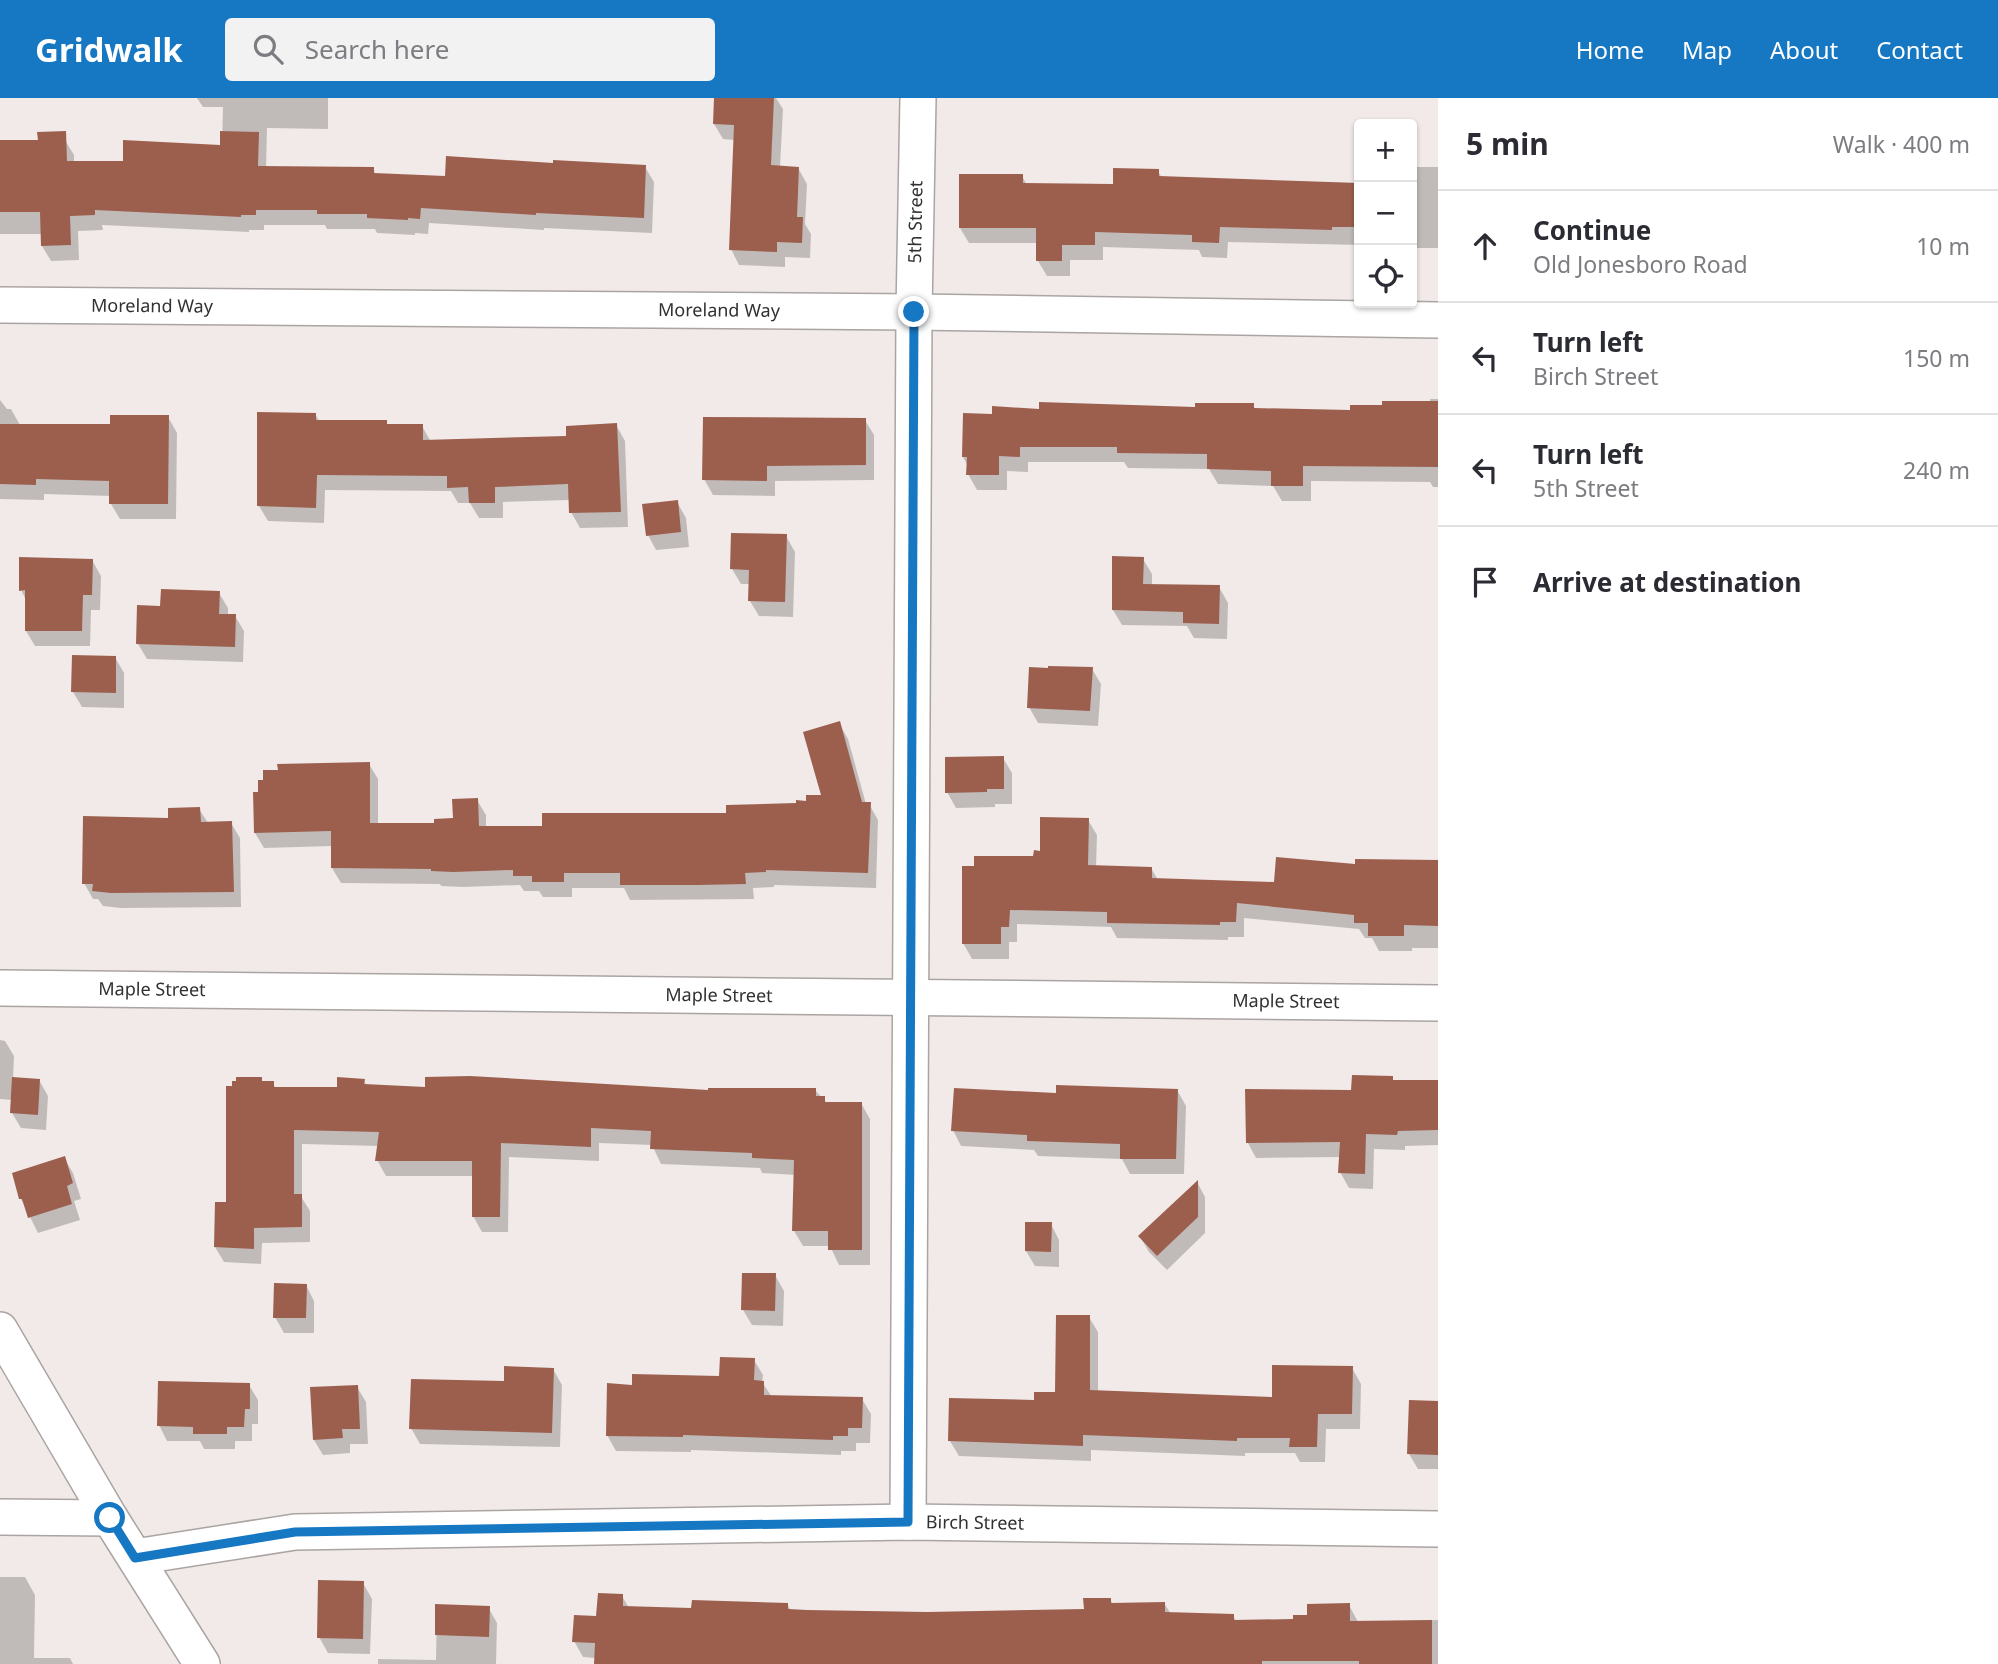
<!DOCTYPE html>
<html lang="en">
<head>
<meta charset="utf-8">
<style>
  :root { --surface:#fff; --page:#f2f2f3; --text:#2b2b33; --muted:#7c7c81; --line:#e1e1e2; --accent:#1677c3 }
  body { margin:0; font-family:"Noto Sans",sans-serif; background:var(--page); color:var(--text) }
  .controls { position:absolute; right:21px; top:21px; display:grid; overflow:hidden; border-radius:7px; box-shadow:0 2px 5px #0004 }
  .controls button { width:63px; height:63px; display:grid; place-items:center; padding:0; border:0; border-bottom:2px solid var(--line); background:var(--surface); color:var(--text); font:35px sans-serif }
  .stop { position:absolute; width:21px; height:21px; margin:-16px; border:5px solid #1677c3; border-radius:50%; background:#fff }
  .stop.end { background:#1677c3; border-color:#fff; box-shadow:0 2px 7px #0008 }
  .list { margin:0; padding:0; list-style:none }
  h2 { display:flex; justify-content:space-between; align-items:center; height:91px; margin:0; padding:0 28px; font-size:30px }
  h2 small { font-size:23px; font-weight:400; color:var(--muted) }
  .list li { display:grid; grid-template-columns:46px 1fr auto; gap:21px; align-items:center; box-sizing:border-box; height:112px; padding:0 28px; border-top:2px solid var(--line) }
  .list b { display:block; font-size:26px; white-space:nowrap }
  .list p { margin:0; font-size:23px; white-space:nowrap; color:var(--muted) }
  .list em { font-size:23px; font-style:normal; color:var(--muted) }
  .icon { flex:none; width:38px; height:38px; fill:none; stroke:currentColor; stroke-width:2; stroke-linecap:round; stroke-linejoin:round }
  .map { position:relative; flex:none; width:1438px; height:1566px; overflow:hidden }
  header { display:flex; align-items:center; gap:42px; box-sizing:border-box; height:98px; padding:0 35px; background:var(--accent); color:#fff }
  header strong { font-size:33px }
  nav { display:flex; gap:38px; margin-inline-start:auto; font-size:24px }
  .search { width:490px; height:63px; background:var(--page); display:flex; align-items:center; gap:18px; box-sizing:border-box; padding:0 24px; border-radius:7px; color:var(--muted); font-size:26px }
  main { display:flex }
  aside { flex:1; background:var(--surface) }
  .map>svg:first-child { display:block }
  .shadow { fill:#0003 }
  .building { fill:#9c5f4e }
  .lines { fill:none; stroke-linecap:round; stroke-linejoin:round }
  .street-casing { stroke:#aaa4a2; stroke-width:38 }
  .street { stroke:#fff; stroke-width:35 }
  .route { stroke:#1677c3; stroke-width:9 }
  .labels { text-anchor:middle; stroke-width:7; stroke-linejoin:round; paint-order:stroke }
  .street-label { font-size:18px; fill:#333130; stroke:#fef8f5 }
</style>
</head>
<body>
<header>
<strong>Gridwalk</strong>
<div class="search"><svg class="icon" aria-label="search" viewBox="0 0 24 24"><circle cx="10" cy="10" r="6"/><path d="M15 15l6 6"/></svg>Search here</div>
<nav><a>Home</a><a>Map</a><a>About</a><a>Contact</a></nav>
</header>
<main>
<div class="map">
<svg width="1438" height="1566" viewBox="0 0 1438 1566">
  <rect width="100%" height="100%" fill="#f1eae8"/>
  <g class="shadow">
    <path d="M197,0H328V31L267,30L266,70L373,71L376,77L447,80L555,67L645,69L654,84L652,135L544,130V132L429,125L428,136L415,135V137L377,135L375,131H327L325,127H264V132H249V134L102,127L103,132L78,133L79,162L51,163L42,148V136H0V44L65,42L74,57V65H124L222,48L223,9H203Z"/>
    <path d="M716,0H776L783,11L780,69L798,70L807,86L805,126L811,136L810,160L785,159V169L739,167L731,151L735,42L723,41L714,26Z"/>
    <rect x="1412" y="69" width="26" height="81"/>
    <path d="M1158,73L1162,80L1359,87V147L1228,144L1227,160L1202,159L1199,152L1103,149V162H1070V178H1047L1038,163V145H969L960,130L1022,78L1027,87L1115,88Z"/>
    <path d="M1430,301H1438V389H1433L1430,384L1311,383V403H1282L1273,388L1218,386L1209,371L1128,370L1124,364H1028V374L1007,373V392H977L968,376V368L963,359L993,317L1040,312L1197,311L1253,307L1256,312L1352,314L1430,304Z"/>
    <path d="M0,302L7,311H11L20,327L112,328L168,319L177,335L176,421H120L111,406V398L44,396V402L0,401Z"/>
    <path d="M315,316L320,324H386L388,328H422L431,344L568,340L616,327L625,343L628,429L580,430L571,414L570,402L503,404V420H479L470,405H458L451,393L325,392L324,425L268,423L259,408Z"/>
    <path d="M865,322L874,337V382L775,383V398L713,397L704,381Z"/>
    <path d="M677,404L686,420L689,449L656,452L648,437Z"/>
    <path d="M786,438L795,454L793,519L759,518L750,503V486H741L732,471Z"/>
    <path d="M1143,461L1152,476V488L1219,489L1228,505L1227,541L1194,540L1187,528L1122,527L1113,512Z"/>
    <path d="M92,462L101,478L100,512H91L90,548H35L26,533V502L21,492Z"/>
    <path d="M219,495L228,510V518H235L244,533L243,564L147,561L138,546L162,510Z"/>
    <path d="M115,559L124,575V610L82,609L73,594Z"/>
    <path d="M1092,571L1101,586L1098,628L1038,625L1029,609Z"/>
    <path d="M839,625L848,641L866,706H869L878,722L876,790L774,787V789L753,790L754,801L630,802L624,790H572V799H543L539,793H524L520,787L463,789L441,788L440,786L341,785L332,770V748L264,750L255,735L369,666L378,681V727H436L454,721L477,702L486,717V730H543L728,716L808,705L824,699Z"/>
    <path d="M1003,660L1012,675V706H995V709L956,710L947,694Z"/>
    <path d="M199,711L208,725H231L240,740L241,809L121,810L103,808L98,801H93L84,785L170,721Z"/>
    <path d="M1088,722L1097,737L1096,769L1151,770L1158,782L1276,786L1356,768L1357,762L1438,763V850H1412V853H1379L1372,840H1365L1359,831L1244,820V839H1228V842L1117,840L1111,829L1017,826V844H1009V861H972L963,845L1035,760Z"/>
    <path d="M0,942L5,943L14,958L13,981L39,982L48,998L46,1032L21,1030L12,1015L13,1002L0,1001Z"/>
    <path d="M364,982L367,988L710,994L815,992L827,1005H861L870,1021V1167H839L830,1148H803L794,1133L796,1077L762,1075L760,1070L661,1066L652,1047L599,1045V1063L509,1059L508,1134H482L473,1118L474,1078H386L377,1062L379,1048L302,1046V1100L310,1113V1144L262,1145L261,1166L224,1164L215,1149L263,985H273L276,991H338Z"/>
    <path d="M1394,983H1438V1047L1405,1048V1052L1374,1051L1373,1091L1349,1090L1340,1074L1341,1059L1256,1060L1248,1045L1353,994Z"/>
    <path d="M1177,992L1186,1008L1184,1076H1130L1122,1061L1038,1058L1034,1052L961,1048L953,1032L1058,997Z"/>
    <path d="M64,1060L73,1075L81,1101L74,1103L80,1122L38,1135L21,1101Z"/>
    <path d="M1197,1084L1205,1099V1135L1167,1172L1149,1154L1140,1138Z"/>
    <path d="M1051,1126L1059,1142V1169L1035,1168L1026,1153Z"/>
    <path d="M775,1177L784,1193L783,1228L752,1227L743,1212Z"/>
    <path d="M306,1187L314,1203V1235H284L275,1219Z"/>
    <path d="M1089,1219L1098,1234V1294L1273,1301L1352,1270L1361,1286L1360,1331H1326L1325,1364H1300L1295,1355H1245V1358L1091,1352V1363L959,1358L950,1343L1057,1296Z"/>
    <path d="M754,1262L763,1277L762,1284L772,1299L862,1301L871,1316L870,1345H856V1353H841V1357L691,1352V1354L616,1353L607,1337L634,1288L721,1279Z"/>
    <path d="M553,1271L562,1287L560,1349L420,1346L411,1330L506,1285Z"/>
    <path d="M249,1287L258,1302V1326H252V1343H235V1351H204L200,1343H167L159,1327Z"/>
    <path d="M357,1289L366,1304L368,1346H350V1355L323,1357L314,1342Z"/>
    <path d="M1411,1304L1438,1305V1371H1418L1409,1356Z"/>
    <path d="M0,1479H25L35,1497L34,1560H70L73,1566H0Z"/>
    <path d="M363,1485L372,1501L370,1556L328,1555L319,1539Z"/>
    <path d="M622,1498L629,1510L693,1512L787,1506L791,1513L927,1515L1085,1513L1110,1501L1113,1506L1164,1505L1171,1516L1233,1518L1237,1524L1295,1523L1349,1507L1358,1524L1438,1522V1566H596V1560L583,1559L574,1543Z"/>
    <path d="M437,1508L488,1509L497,1525L496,1566H378V1561L436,1562Z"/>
  </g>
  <g class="building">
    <path d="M714,0H774L771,67L799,69L797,119H803L802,145L777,144V154L729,152L734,27L713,26Z"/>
    <path d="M66,33L67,63H123V42L220,47V33L259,34L258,68L374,69V75L445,78L446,58L553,65V62L646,67L644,120L536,115V117L421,110L420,121L408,120V122L367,120V116H317V112H256V117H241V119L95,112V117L70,118L71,147L41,148L40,114H0V42H38L37,34Z"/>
    <path d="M1113,70L1159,71V78L1359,85V129H1332V132L1220,129L1219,145L1192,144V137L1095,134V147H1062V163H1036V130H959V76H1023V85L1113,86Z"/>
    <path d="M1382,303H1438V369L1303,368V388H1271V373L1207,371V356L1117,355V349H1020V359L999,358V377H966L967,359H962L963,315L992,316V308L1039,311V304L1195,309V305H1254V310L1350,312V307H1382Z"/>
    <path d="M257,314L316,315V322H387V326H423V342L566,338V328L617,325L621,414L569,415L568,386L495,389V405H469L468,389L447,390V378L317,377L316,410L257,408Z"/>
    <path d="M110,317H169L168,406H109V383L36,381V387L0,386V326H110Z"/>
    <path d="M703,319L866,320V367L767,368V383L702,382Z"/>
    <path d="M678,402L681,434L646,438L642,406Z"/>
    <path d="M731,435L787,436L785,504L748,503L749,472L730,471Z"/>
    <path d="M1112,458L1144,459L1143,486L1220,487L1219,526L1183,525V514L1112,512Z"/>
    <path d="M19,459L93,461L92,497H83L82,533H25V492L19,493Z"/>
    <path d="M161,491L220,493L219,516H236L235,549L136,546L137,507L160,508Z"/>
    <path d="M72,557L116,558V595L71,594Z"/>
    <path d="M1048,568L1093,569L1090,613L1027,610L1029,569L1048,570Z"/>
    <path d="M840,623L862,704H871L868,775L766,772V774L745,775L746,786L698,787H620V775H564V784H532V778H513V772L453,774L431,773V771L331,770V733L254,735L253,694H258V682H263V672H278L277,666L370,664V725H434V721L453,720L452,701L478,700L479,728H542V715H726V707L796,705V702L806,703V697H821L803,634Z"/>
    <path d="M1004,658V691H987V694L945,695V659Z"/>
    <path d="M200,709L201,724L232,723L234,794L111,795L92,793L93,786H82L83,718L168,720V710Z"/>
    <path d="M1040,719L1089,720L1088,767L1152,769V780L1274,784L1276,759L1355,766V761L1438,762V828L1404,827V838H1368V825H1354V817L1237,805L1236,824H1220V827L1107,825V814L1010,812L1009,829H1001V846H962V768H974V758H1033L1034,752L1040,753Z"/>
    <path d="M1352,977L1393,978V982H1438V1032L1398,1033L1397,1037L1366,1036L1365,1076L1338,1075L1340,1044L1246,1045L1245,991L1351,992Z"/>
    <path d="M470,978L708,992V990H816V998H825V1004H862V1152H828V1133H792L794,1062L752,1060V1055L650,1051L651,1033L591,1030V1049L501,1045L500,1119H472V1063H375L379,1034L294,1032V1096H302V1129L254,1130V1151L214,1149L215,1104H226V988H232V983H236V979H262V983H274V989H337V979L365,981L364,986L425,989V979Z"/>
    <path d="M12,979L40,981L38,1017L10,1015Z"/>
    <path d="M1056,987L1178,991L1176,1061H1120V1046L1027,1043V1037L951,1033L954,990L1056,995Z"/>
    <path d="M65,1058L73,1085L67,1088L72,1106L28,1120L22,1101H19L12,1075Z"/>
    <path d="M1198,1082V1119L1157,1158L1138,1138Z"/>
    <path d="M1025,1124H1052L1051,1154L1025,1153Z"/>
    <path d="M742,1175H776L775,1213L741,1212Z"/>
    <path d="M274,1185L307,1186L306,1220H273Z"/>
    <path d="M1056,1217H1090V1292L1272,1299V1267L1353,1268L1352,1316H1318L1317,1349H1289L1290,1340H1237V1343L1083,1337V1348L948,1343L949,1300L1034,1302V1294H1055Z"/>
    <path d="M720,1259L755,1260L754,1282L764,1283V1297L863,1299L862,1330H848V1338H833V1342L683,1337V1339L606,1338L607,1285L632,1287V1276L719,1278Z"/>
    <path d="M504,1268L554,1270L552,1335L409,1331L411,1281L504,1283Z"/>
    <path d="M158,1283L250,1285V1311H245L244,1329H227V1336H193V1329L157,1328Z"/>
    <path d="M358,1287L360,1331H342L343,1340L313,1342L310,1289Z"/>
    <path d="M1409,1302L1438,1303V1357L1407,1356Z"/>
    <path d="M318,1482L364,1483L363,1541L317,1540Z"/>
    <path d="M598,1495L623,1496V1508L691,1510L692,1502L788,1505V1511L807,1512L927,1514L1084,1511L1083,1500H1111V1505L1165,1504V1514L1234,1516V1522L1293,1521V1517H1307V1506L1350,1505V1523L1432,1522V1566H1359V1563H1262V1566H594L595,1545L572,1544L574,1517L596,1518Z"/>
    <path d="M435,1506L490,1508L489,1539L435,1537Z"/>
  </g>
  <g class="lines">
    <defs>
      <g id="street">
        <path id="s1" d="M0,207L914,214L1438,222"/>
        <path id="s2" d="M0,890L1438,905"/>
        <path d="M0,1232L110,1420L202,1566"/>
        <path d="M0,1419L110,1420"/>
        <path id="s3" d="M908,1424L914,214L918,0"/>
        <path id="s4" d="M135,1459L295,1434L908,1424L1438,1431"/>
      </g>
    </defs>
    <use href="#street" class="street-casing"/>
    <use href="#street" class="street"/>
  </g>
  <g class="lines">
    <path class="route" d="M110,1420L135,1460L295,1434L908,1424L914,214"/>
  </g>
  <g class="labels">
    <g class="street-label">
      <text dy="6" stroke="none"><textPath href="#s3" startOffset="1300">5th Street</textPath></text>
      <text dy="6" stroke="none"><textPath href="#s1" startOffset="152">Moreland Way</textPath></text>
      <text dy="6" stroke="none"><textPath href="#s1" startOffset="719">Moreland Way</textPath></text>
      <text dy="6" stroke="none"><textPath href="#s2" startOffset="152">Maple Street</textPath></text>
      <text dy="6" stroke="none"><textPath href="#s2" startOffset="719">Maple Street</textPath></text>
      <text dy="6" stroke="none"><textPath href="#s2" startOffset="1286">Maple Street</textPath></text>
      <text dy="6" stroke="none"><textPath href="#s4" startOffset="842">Birch Street</textPath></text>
    </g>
  </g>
</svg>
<div class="controls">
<button>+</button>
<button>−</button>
<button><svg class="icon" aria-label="locate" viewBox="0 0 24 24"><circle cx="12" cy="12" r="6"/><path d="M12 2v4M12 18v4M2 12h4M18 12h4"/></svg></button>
</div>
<div class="stop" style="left:110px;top:1420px"></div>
<div class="stop end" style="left:914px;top:214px"></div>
</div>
<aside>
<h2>5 min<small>Walk · 400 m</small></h2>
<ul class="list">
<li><svg class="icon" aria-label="ahead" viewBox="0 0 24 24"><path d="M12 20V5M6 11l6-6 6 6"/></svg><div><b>Continue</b><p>Old Jonesboro Road</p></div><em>10 m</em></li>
<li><svg class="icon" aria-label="left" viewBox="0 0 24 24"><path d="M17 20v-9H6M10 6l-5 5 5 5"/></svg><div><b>Turn left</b><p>Birch Street</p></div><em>150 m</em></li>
<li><svg class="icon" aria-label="left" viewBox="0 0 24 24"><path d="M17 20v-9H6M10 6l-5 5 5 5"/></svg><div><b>Turn left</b><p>5th Street</p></div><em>240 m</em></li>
<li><svg class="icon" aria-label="arrive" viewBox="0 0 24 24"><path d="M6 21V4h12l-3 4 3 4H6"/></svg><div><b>Arrive at destination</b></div></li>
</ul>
</aside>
</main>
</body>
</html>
